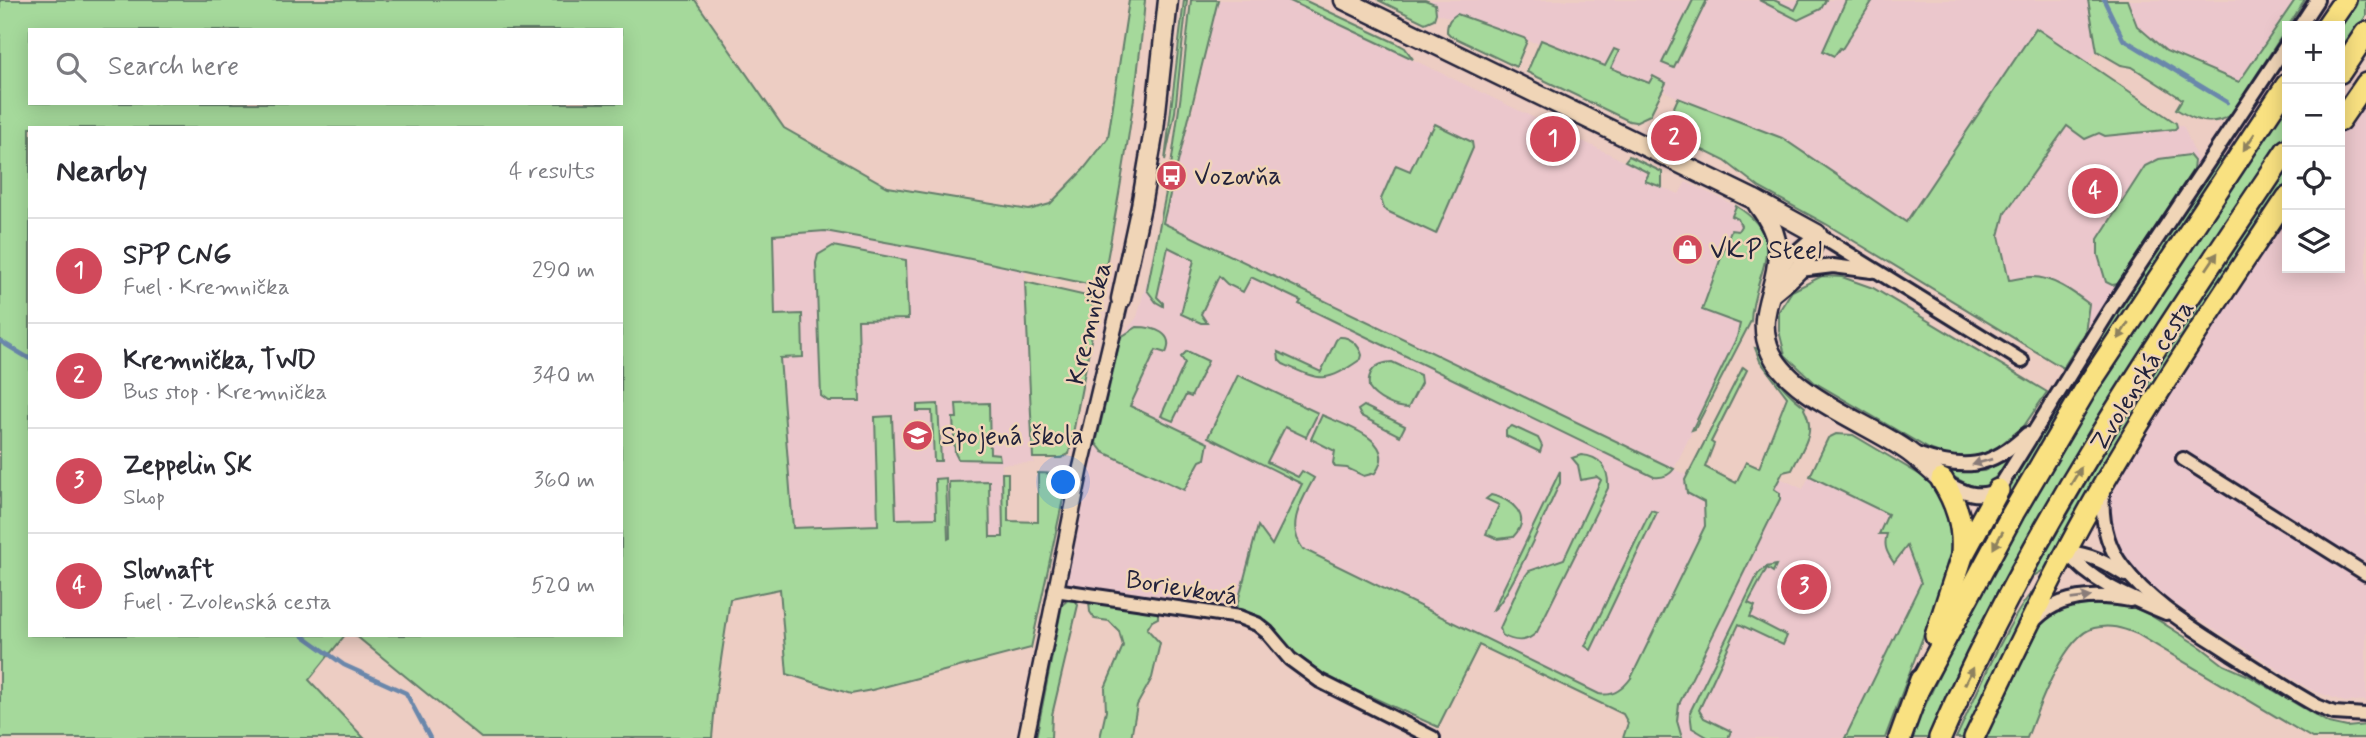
<!DOCTYPE html>
<html lang="en">
<head>
<meta charset="utf-8">
<style>
  :root { --surface:#fff; --page:#f2f2f3; --text:#2b2b33; --muted:#7c7c81; --line:#e1e1e2; --accent:#d1495b }
  body { margin:0; font-family:Mynerve,sans-serif; background:var(--page); color:var(--text) }
  .controls { position:absolute; right:21px; top:21px; display:grid; overflow:hidden; border-radius:0px; box-shadow:0 4px 18px #0003 }
  .controls button { width:63px; height:63px; display:grid; place-items:center; padding:0; border:0; border-bottom:2px solid var(--line); background:var(--surface); color:var(--text); font:35px sans-serif }
  .you { position:absolute; left:1064px; top:483px; width:24px; height:24px; margin:-18px; border:5px solid #fff; border-radius:50%; background:#1a73e8; box-shadow:0 0 0 10px #1a73e833 }
  .badge { display:grid; place-items:center; width:46px; height:46px; border-radius:50%; background:var(--accent); color:#fff; font-size:23px; font-weight:700 }
  .pin { position:absolute; translate:-50% -50%; border:4px solid #fff; box-shadow:0 2px 7px #0006 }
  .list { margin:0; padding:0; list-style:none }
  h2 { display:flex; justify-content:space-between; align-items:center; height:91px; margin:0; padding:0 28px; font-size:30px }
  h2 small { font-size:23px; font-weight:400; color:var(--muted) }
  .list li { display:grid; grid-template-columns:46px 1fr auto; gap:21px; align-items:center; box-sizing:border-box; height:105px; padding:0 28px; border-top:2px solid var(--line) }
  .list b { display:block; font-size:26px; white-space:nowrap }
  .list p { margin:0; font-size:23px; white-space:nowrap; color:var(--muted) }
  .list em { font-size:23px; font-style:normal; color:var(--muted) }
  .icon { flex:none; width:38px; height:38px; fill:none; stroke:currentColor; stroke-width:2; stroke-linecap:round; stroke-linejoin:round }
  .map { position:relative; flex:none; width:2366px; height:738px; overflow:hidden }
  .search { position:absolute; background:var(--surface); box-shadow:0 4px 18px #0003; left:28px; top:28px; width:595px; height:77px; display:flex; align-items:center; gap:18px; box-sizing:border-box; padding:0 24px; border-radius:0px; color:var(--muted); font-size:26px }
  .panel { position:absolute; background:var(--surface); box-shadow:0 4px 18px #0003; left:28px; top:126px; width:595px; height:511px; border-radius:0px }
  .map>svg:first-child { display:block }
  .built { fill:#ebc7cc }
  .green { fill:#a5d99b; stroke:#647e6b; stroke-width:2; fill-rule:evenodd }
  .lines { fill:none; stroke-linecap:round; stroke-linejoin:round }
  .stream { stroke:#6a87ab; stroke-width:4.5 }
  .minor-casing { stroke:#22223b; stroke-width:18 }
  .tertiary-casing { stroke:#22223b; stroke-width:19 }
  .secondary-casing { stroke:#22223b; stroke-width:23 }
  .primary-casing { stroke:#22223b; stroke-width:24 }
  .motorway-casing { stroke:#22223b; stroke-width:26 }
  .minor { stroke:#f0d5b7; stroke-width:12 }
  .tertiary { stroke:#f0d5b7; stroke-width:14 }
  .secondary { stroke:#f0d5b7; stroke-width:18 }
  .primary { stroke:#f9e181; stroke-width:19 }
  .motorway { stroke:#f9e181; stroke-width:21 }
  .oneway { fill:#8e825e }
  .oneway2 { fill:#897c79 }
  .labels { text-anchor:middle; stroke-width:5; stroke-linejoin:round; paint-order:stroke }
  .poi-label { font-size:26px; fill:#22223b; stroke:#f0d5b7; text-anchor:start }
  .street-label { font-size:26px; fill:#22223b; stroke:#f0d5b7 }
</style>
</head>
<body>
<div class="map">
<svg width="2366" height="738" viewBox="0 0 2366 738">
  <rect width="100%" height="100%" fill="#edcdc3"/>
  <filter id="ink" filterUnits="userSpaceOnUse"><feTurbulence type="fractalNoise" baseFrequency=".0143" numOctaves="2"/><feDisplacementMap in="SourceGraphic" scale="14" xChannelSelector="R" yChannelSelector="G"/><feConvolveMatrix kernelMatrix="1 2 1 2 8 2 1 2 1" color-interpolation-filters="sRGB"/></filter>
  <g filter="url(#ink)">
    <g class="built">
      <path d="M1218,0H1289L1649,173L1646,181L1679,194L1686,182L1736,206L1755,222L1737,337L1674,469L1730,496L1746,462L1803,489L1825,444L1885,480L1926,578L1861,738H1623L1628,723L1623,714L1272,545L1258,527L1235,613L1066,586L1096,443L1103,452L1184,490L1107,396L1121,337L1137,317L1195,101Z"/>
      <path d="M1425,0H2088L2097,51L2088,63L2036,29L1906,223L1782,138L1678,98L1663,90L1666,83L1653,77L1649,84L1610,68L1618,51L1614,50L1606,66L1541,40L1538,43L1527,41L1457,14L1450,18L1436,13L1435,4Z"/>
      <path d="M2127,0H2295L2239,82L2166,51L2137,26Z"/>
      <path d="M2366,91V700L2345,702L2309,689L2149,588L2125,563L2112,541L2107,499L2116,478L2149,424L2287,212V268H2340V131Z"/>
      <path d="M2176,123L2184,127L2198,162L2085,333L2088,323L2046,279L2032,277L2009,281L1999,236L2005,213L2067,126L2099,133L2177,127Z"/>
      <path d="M749,191L1024,246L1034,463L1002,464L1004,537L995,658L851,694L787,674Z"/>
    </g>
    <g class="green">
      <path d="M0,0H695L784,128L888,187L1029,210L1050,204L1083,170L1108,138L1129,0H1145C1137,97 1120,191 1102,287L924,249L825,231L773,235L775,315L802,314L803,357L780,358L793,528L878,525L875,417L892,416L896,519L936,518L935,479L946,478L948,539L950,538L949,482L989,481L990,537H1003L1002,473H1008V521L1038,522V473L1066,474L1068,476L1031,648L872,690L851,694L787,674L780,589L730,599L716,693L712,738H481L355,635H621V128H30V635H345L309,680L364,738H0ZM30,30H621V103H30Z"/>
      <path d="M1184,0H1187L1175,112L1165,160Z"/>
      <path d="M1191,0H1218L1163,223L1674,469C1669,476 1662,478 1654,477L1299,304L1301,301L1251,277L1243,292L1227,284L1219,276L1201,314L1207,323H1201L1181,314L1194,260L1168,247L1157,297L1163,303V306L1156,302L1147,290L1169,177H1173L1175,167L1171,166L1181,94Z"/>
      <path d="M1288,0H1304L1396,43L1405,48L1413,59Z"/>
      <path d="M1378,0H1425L1435,4L1436,13L1434,19L1425,23Z"/>
      <path d="M1693,0H1707L1674,68L1662,63Z"/>
      <path d="M1759,0H1774L1795,10L1800,0H1826L1821,9L1798,20Z"/>
      <path d="M1846,0H1873L1842,49L1840,48L1834,56L1823,51Z"/>
      <path d="M2088,0H2127L2137,26L2166,51L2239,82L2295,0H2305L2230,116C2209,127 2194,120 2176,109L2182,99L2132,67L2121,65L2097,51Z"/>
      <path d="M2355,0H2366V16L2340,54V26H2338Z"/>
      <path d="M1457,14L1524,38L1527,41L1516,67L1451,36L1447,32C1447,23 1449,19 1457,14Z"/>
      <path d="M2036,28L2176,123L2177,127L2175,129L2105,136L2099,133L2085,139L2067,126L2005,213L1999,236L2009,280C2016,279 2025,277 2032,277C2053,277 2073,292 2089,304L2085,333L2063,368L1826,224L1760,188L1725,161L1680,139L1670,132L1667,123L1678,98L1782,138L1906,222Z"/>
      <path d="M1541,40L1605,66L1614,49L1619,51L1611,68L1649,83L1653,76L1666,83L1650,115L1635,122L1629,121L1527,72Z"/>
      <path d="M2287,101V132L2102,411L2048,504L1929,738H1910C1963,623 2020,508 2088,401C2152,300 2221,201 2287,101Z"/>
      <path d="M1435,124L1472,142L1473,148L1436,234L1389,212L1384,209L1381,199L1396,165L1410,171L1429,131L1431,132Z"/>
      <path d="M2189,155L2194,161L2193,170L2118,284L2112,285L2106,282L2098,255V239L2145,166L2159,159Z"/>
      <path d="M1629,156L1662,172V187L1645,181L1649,173L1625,161Z"/>
      <path d="M2220,156L2225,159L2072,392L1968,575C1970,552 2004,498 2017,475C2080,366 2149,260 2220,156Z"/>
      <path d="M2287,170V182L2126,426L2047,568L2032,577L2121,422Z"/>
      <path d="M1736,206C1793,241 1752,274 1751,321L1695,429L1692,430L1737,337L1740,324L1702,310L1731,230L1738,231L1741,226L1738,219L1732,216Z"/>
      <path d="M833,246L906,260L908,319L858,320L860,401H828L821,396L816,263L818,255Z"/>
      <path d="M1822,276L1842,277L1873,288L2047,392L2024,426L1994,450L1966,459L1954,458L1929,449L1814,382L1785,355L1779,331V311L1792,291Z"/>
      <path d="M1025,282L1091,297L1092,305L1097,309L1070,449L1069,454L1061,458H1033Z"/>
      <path d="M1137,327C1154,327 1175,333 1166,353L1156,350L1130,406L1208,443L1205,459L1200,461L1184,490L1103,452L1096,443L1121,337Z"/>
      <path d="M1339,337C1350,336 1359,345 1362,355L1361,359C1325,384 1321,381 1283,364L1279,360L1278,352L1321,372L1336,340Z"/>
      <path d="M1755,348L1759,349C1769,373 1784,391 1805,407L1804,409C1817,433 1803,446 1792,470L1783,472L1774,489L1780,493V499L1679,704L1677,721L1682,738H1623L1628,723L1623,714L1479,645L1438,727L1370,696L1359,697L1319,674L1296,657L1275,629L1263,620L1235,613L1258,526L1272,545L1302,484L1208,437L1238,375L1318,413L1306,437L1285,427L1267,462L1298,477L1302,471L1314,478C1302,501 1285,525 1303,549L1599,694C1613,697 1623,689 1631,678L1705,526L1704,502L1687,493L1685,480L1743,367L1747,370L1711,442L1714,444L1705,467L1736,483L1746,462L1759,468L1787,397L1760,361Z"/>
      <path d="M1187,351L1208,361L1191,397L1186,395L1173,421L1161,416L1185,363L1181,357Z"/>
      <path d="M1392,362L1420,375L1421,383L1408,408C1395,408 1376,399 1369,388C1367,371 1375,363 1392,362Z"/>
      <path d="M989,403L990,453L999,454L1000,460L958,459L955,453L953,418H957L956,404Z"/>
      <path d="M938,404L941,461H934L932,411H917V405Z"/>
      <path d="M1364,406L1405,426L1400,436L1361,416L1358,410Z"/>
      <path d="M1322,415C1343,425 1400,440 1375,473L1364,476L1347,468L1335,467L1333,463L1335,451L1311,439Z"/>
      <path d="M1512,426L1538,438L1542,446L1540,452L1506,436V430Z"/>
      <path d="M1836,434L1853,435L1927,479L1940,492L1955,537L1951,562L1885,738H1845L1921,583L1907,546L1894,563C1887,553 1883,546 1887,534H1879L1888,514L1810,476L1828,438Z"/>
      <path d="M1581,455C1601,456 1609,469 1608,488L1537,632C1527,643 1514,642 1502,635L1500,628L1521,582L1529,571L1564,559L1601,480L1597,477L1581,480L1578,465L1572,458Z"/>
      <path d="M2006,460L2007,463C1985,491 1983,494 1951,475V472L1984,471Z"/>
      <path d="M1560,471V483C1549,505 1508,601 1493,610Z"/>
      <path d="M1491,495C1512,499 1533,517 1513,537L1498,539L1486,534L1499,505L1486,499Z"/>
      <path d="M1651,510L1657,512L1591,650L1585,646Z"/>
      <path d="M1776,565L1773,572L1767,568L1748,603L1755,606L1750,617L1787,636L1783,645L1739,624L1699,710L1704,718L1731,731L1728,738H1709L1692,728L1690,712L1758,574L1766,567Z"/>
      <path d="M2038,587L1964,738H1956C1970,709 2016,600 2038,587Z"/>
      <path d="M1068,600L1076,601L1078,605L1052,715L1051,738H1036L1062,605Z"/>
      <path d="M1089,602L1158,611V618L1152,621L1147,629L1160,643L1152,678L1137,705L1131,738H1100L1106,711L1105,688L1123,646L1119,631L1109,621L1095,619L1090,612Z"/>
      <path d="M2083,604L2133,607L2150,615L2202,648L2224,665L2249,676L2329,723L2347,727L2366,725V738H2312L2137,634C2122,628 2110,624 2094,628C2064,635 2037,711 2027,738H1983L2041,625L2052,613Z"/>
    </g>
    <g class="lines">
      <g class="stream">
        <path d="M2104,0L2123,39L2227,102"/>
        <path d="M0,341L30,359"/>
        <path d="M302,635L344,665L406,693L430,738"/>
      </g>
      <defs>
        <g id="minor">
          <path d="M2300,26L2317,0"/>
          <path d="M1800,270L1833,266L1872,271"/>
          <path d="M1778,271L1789,258L1817,234L2022,361"/>
          <path d="M1916,454C1963,471 1990,469 2027,434"/>
          <path d="M2183,459L2366,574"/>
          <path d="M1946,483C1965,493 1978,499 1998,490L2111,308L2287,44"/>
          <path d="M2103,492C2101,519 2106,545 2123,567C2151,604 2193,628 2231,653C2260,671 2288,690 2317,706L2334,713L2366,715"/>
          <path d="M2067,552C2090,582 2131,598 2166,613"/>
          <path d="M2067,552C2090,554 2105,562 2125,575"/>
          <path d="M1055,590L1239,617L1257,624L1267,632L1290,659L1320,681L1433,738"/>
          <path d="M2036,619C2060,594 2098,594 2130,600"/>
        </g>
        <path id="tertiary" d="M1026,738L1081,467L1121,299"/>
        <g id="secondary">
          <path d="M1344,0L1753,199L1817,234C1807,265 1797,273 1772,293"/>
          <path d="M1758,205C1807,267 1746,300 1771,353C1792,397 1871,424 1909,452C1921,461 1931,471 1942,480"/>
          <path d="M1121,299L1141,206L1154,130L1168,0"/>
        </g>
        <g id="primary">
          <path d="M2340,121L2366,83"/>
          <path d="M1974,738C2015,652 2056,566 2104,483C2161,385 2224,292 2287,197"/>
        </g>
        <g id="motorway">
          <path d="M2327,26L2345,0"/>
          <path d="M2340,72L2366,33"/>
          <path d="M1942,480C1957,504 1964,526 1962,554"/>
          <path d="M1936,636L1962,556L1998,490"/>
          <path d="M1917,691L2013,513L2087,387L2287,85"/>
          <path d="M1900,738L1921,680"/>
          <path d="M1940,738C2031,528 2160,339 2287,150"/>
        </g>
      </defs>
      <use href="#minor" class="minor-casing"/>
      <use href="#tertiary" class="tertiary-casing"/>
      <use href="#secondary" class="secondary-casing"/>
      <use href="#primary" class="primary-casing"/>
      <use href="#motorway" class="motorway-casing"/>
      <use href="#minor" class="minor"/>
      <use href="#tertiary" class="tertiary"/>
      <use href="#secondary" class="secondary"/>
      <use href="#primary" class="primary"/>
      <use href="#motorway" class="motorway"/>
    </g>
    <defs><path id="oneway-solid" d="M-6-.8H1V-3.2L6.5 0L1 3.2V.8H-6Z" transform="scale(1.75)"/></defs>
    <g class="oneway">
      <use href="#oneway-solid" transform="translate(2249 142) rotate(124)"/>
      <use href="#oneway-solid" transform="translate(2212 261) rotate(-56)"/>
      <use href="#oneway-solid" transform="translate(2123 331) rotate(122)"/>
      <use href="#oneway-solid" transform="translate(2076 476) rotate(-59)"/>
      <use href="#oneway-solid" transform="translate(1998 540) rotate(119)"/>
      <use href="#oneway-solid" transform="translate(1969 676) rotate(-64)"/>
    </g>
    <g class="oneway2">
      <use href="#oneway-solid" transform="translate(1982 462) rotate(164)"/>
      <use href="#oneway-solid" transform="translate(2081 598) rotate(-7)"/>
    </g>
  </g>
  <defs>
    <symbol id="bus-disc" viewBox="-11 -11 22 22"><circle r="9.5" fill="#d1495b" stroke="#f0d5b7"/><path d="M-5-6H5V4H4V6H2V4H-2V6H-4V4H-5ZM-3.5-4V0h7V-4ZM-3.5 1.2v1.5H-2V1.2ZM2 1.2v1.5H3.5V1.2Z" fill="#fff"/></symbol>
    <symbol id="shop-disc" viewBox="-11 -11 22 22"><circle r="9.5" fill="#d1495b" stroke="#f0d5b7"/><path d="M-5-2.5h2.3a2.7 3.5 0 0 1 5.4 0H5L5.5 6h-11ZM-1.5-2.5h3a1.5 2.3 0 0 0-3 0Z" fill="#fff"/></symbol>
    <symbol id="school-disc" viewBox="-11 -11 22 22"><circle r="9.5" fill="#d1495b" stroke="#f0d5b7"/><path d="M0-5L7-2L0 1L-7-2ZM-4 1L0 2.5L4 1V4Q0 6-4 4Z" fill="#fff"/></symbol>
  </defs>
  <g fill-rule="evenodd">
    <use href="#bus-disc" x="1154" y="158" width="35" height="35"/>
    <use href="#shop-disc" x="1670" y="232" width="35" height="35"/>
    <use href="#school-disc" x="900" y="418" width="35" height="35"/>
  </g>
  <g class="labels">
    <g class="poi-label">
      <text x="1194" y="184">Vozovňa</text>
      <text x="1710" y="258">VKP Steel</text>
      <text x="941" y="444">Spojená škola</text>
    </g>
    <g class="street-label">
      <text transform="translate(1088 323) rotate(-77)" y="9">Kremnička</text>
      <text transform="translate(2141 375) rotate(-58)" y="9">Zvolenská cesta</text>
      <text transform="translate(1182 587) rotate(9)" y="9">Borievková</text>
    </g>
  </g>
</svg>
<div class="controls">
<button>+</button>
<button>−</button>
<button><svg class="icon" aria-label="locate" viewBox="0 0 24 24"><circle cx="12" cy="12" r="6"/><path d="M12 2v4M12 18v4M2 12h4M18 12h4"/></svg></button>
<button><svg class="icon" aria-label="layers" viewBox="0 0 24 24"><path d="M12 4l9 5-9 5-9-5zM3 14l9 5 9-5"/></svg></button>
</div>
<div class="you"></div>
<div class="pin badge" style="left:1553px;top:139px">1</div>
<div class="pin badge" style="left:1674px;top:138px">2</div>
<div class="pin badge" style="left:1804px;top:587px">3</div>
<div class="pin badge" style="left:2095px;top:191px">4</div>
<div class="search"><svg class="icon" aria-label="search" viewBox="0 0 24 24"><circle cx="10" cy="10" r="6"/><path d="M15 15l6 6"/></svg>Search here</div>
<section class="panel">
<h2>Nearby<small>4 results</small></h2>
<ul class="list">
<li><span class="badge">1</span><div><b>SPP CNG</b><p>Fuel · Kremnička</p></div><em>290 m</em></li>
<li><span class="badge">2</span><div><b>Kremnička, TWD</b><p>Bus stop · Kremnička</p></div><em>340 m</em></li>
<li><span class="badge">3</span><div><b>Zeppelin SK</b><p>Shop</p></div><em>360 m</em></li>
<li><span class="badge">4</span><div><b>Slovnaft</b><p>Fuel · Zvolenská cesta</p></div><em>520 m</em></li>
</ul>
</section>
</div>
</body>
</html>
